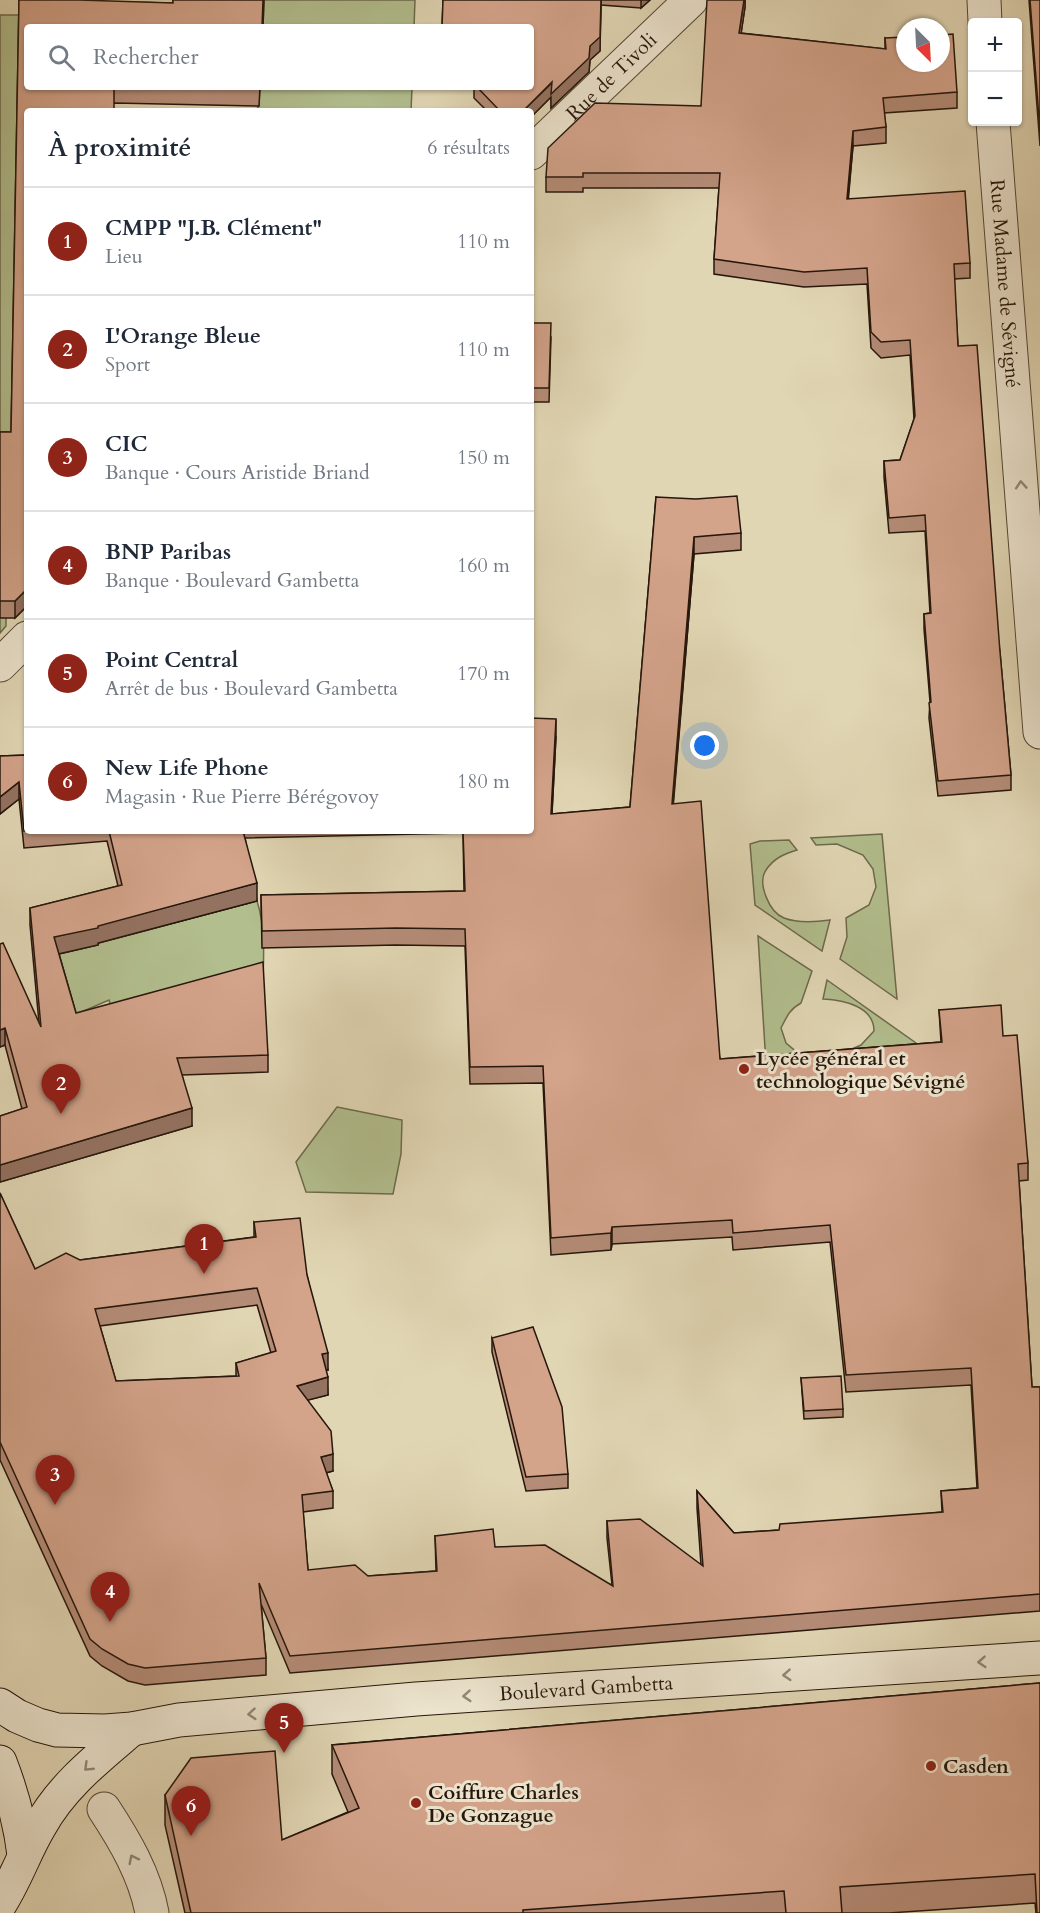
<!DOCTYPE html>
<html lang="fr">
<head>
<meta charset="utf-8">
<style>
  :root { --surface:#fff; --page:#f2f2f3; --text:#1f2937; --muted:#747a83; --line:#e0e1e3; --accent:#8f2418 }
  body { margin:0; font-family:Cardo,serif; background:var(--page); color:var(--text) }
  .controls { position:absolute; right:18px; top:18px; display:grid; overflow:hidden; border-radius:6px; box-shadow:0 2px 4px #0004 }
  .controls button { width:54px; height:54px; display:grid; place-items:center; padding:0; border:0; border-bottom:2px solid var(--line); background:var(--surface); color:var(--text); font:30px sans-serif }
  .compass { position:absolute; left:896px; top:18px; width:54px; height:54px; border-radius:50%; background:var(--surface); box-shadow:0 2px 4px #0004; rotate:156deg }
  .you { position:absolute; left:705px; top:746px; width:21px; height:21px; margin:-15px; border:4px solid #fff; border-radius:50%; background:#1a73e8; box-shadow:0 0 0 9px #1a73e833 }
  .badge { display:grid; place-items:center; width:39px; height:39px; border-radius:50%; background:var(--accent); color:#fff; font-size:20px; font-weight:700 }
  .pin { position:absolute; translate:-50% -50px; filter:drop-shadow(0 2px 3px #0008) }
  .pin::after { content:''; position:absolute; top:32px; width:21px; height:18px; background:inherit; clip-path:polygon(0 0,100% 0,50% 100%) }
  .list { margin:0; padding:0; list-style:none }
  h2 { display:flex; justify-content:space-between; align-items:center; height:78px; margin:0; padding:0 24px; font-size:26px }
  h2 small { font-size:20px; font-weight:400; color:var(--muted) }
  .list li { display:grid; grid-template-columns:39px 1fr auto; gap:18px; align-items:center; box-sizing:border-box; height:108px; padding:0 24px; border-top:2px solid var(--line) }
  .list b { display:block; font-size:22px; white-space:nowrap }
  .list p { margin:0; font-size:20px; white-space:nowrap; color:var(--muted) }
  .list em { font-size:20px; font-style:normal; color:var(--muted) }
  .icon { flex:none; width:33px; height:33px; fill:none; stroke:currentColor; stroke-width:2; stroke-linecap:round; stroke-linejoin:round }
  .map { position:relative; flex:none; width:1040px; height:1913px; overflow:hidden }
  .search { position:absolute; background:var(--surface); box-shadow:0 2px 4px #0004; left:24px; top:24px; width:510px; height:66px; display:flex; align-items:center; gap:15px; box-sizing:border-box; padding:0 21px; border-radius:6px; color:var(--muted); font-size:22px }
  .panel { position:absolute; background:var(--surface); box-shadow:0 2px 4px #0004; left:24px; top:108px; width:510px; height:726px; border-radius:6px }
  .map>svg:first-child { display:block }
  .green { fill:#b2be8e; stroke:#6c6a4c; stroke-width:1.5 }
  .lines { fill:none; stroke-linecap:round; stroke-linejoin:round }
  .street-casing { stroke:#554635; stroke-width:35 }
  .secondary-casing { stroke:#26160b; stroke-width:35 }
  .street { stroke:#ece4ce; stroke-width:33 }
  .secondary { stroke:#ece4ce; stroke-width:33 }
  .wall { fill:#b58c77; stroke:#26160b; stroke-width:1.5; fill-rule:evenodd }
  .shaded-wall { fill:#947261; stroke:#26160b; stroke-width:1.5 }
  .building { fill:#d3a38a; stroke:#26160b; stroke-width:1.5; fill-rule:evenodd }
  .oneway { stroke:#938776 }
  .poi-dot { fill:#8f2418; stroke:#ece4ce; stroke-width:2 }
  .labels { text-anchor:middle; stroke-width:6; stroke-linejoin:round; paint-order:stroke }
  .street-label { font-size:20px; fill:#26160b; stroke:#ece4ce }
  .poi-label { font-size:20px; font-weight:bold; fill:#26160b; stroke:#ece4ce; text-anchor:start }
</style>
</head>
<body>
<div class="map">
<svg width="1040" height="1913" viewBox="0 0 1040 1913">
  <rect width="100%" height="100%" fill="#e1d6b4"/>
  <filter id="stains"><feTurbulence type="fractalNoise" baseFrequency=".00333" numOctaves="4"/><feColorMatrix values="0 0 0 0 .2 0 0 0 0 .09 0 0 0 0 .02 0 0 0 .5 -.17"/></filter>
  <radialGradient id="worn" r=".72"><stop offset=".6" stop-color="#630" stop-opacity="0"/><stop offset="1" stop-color="#630" stop-opacity=".3"/></radialGradient>
  <g class="green">
    <path d="M264,0H415L414,27H263Z"/>
    <path d="M0,15H19L27,501H7L6,626L0,633Z"/>
    <path d="M260,87H412L411,111H255L259,106Z"/>
    <path d="M882,834L897,999L840,959L847,937L846,918L869,905L876,887L873,869L863,855L837,844L816,845L811,838Z"/>
    <path d="M789,840L797,850C784,854 774,858 766,870C757,883 769,912 784,918C797,923 816,922 830,920L822,951L755,905L750,844L760,841Z"/>
    <path d="M257,901C265,926 264,953 263,979L115,1021L109,1000L72,1016L54,955Z"/>
    <path d="M758,936L812,971L801,1003C790,1009 787,1016 781,1028L786,1043L799,1054L766,1064Z"/>
    <path d="M827,980L916,1043L921,1051L840,1054L861,1045L874,1031C874,1006 843,1000 823,999Z"/>
    <path d="M337,1107L402,1120L401,1154L393,1194L306,1192L296,1162Z"/>
  </g>
  <g class="lines">
    <defs>
      <g id="street">
        <path d="M984,0L985,22"/>
        <path id="s1" d="M993,122L1040,732"/>
        <path id="s2" d="M531,153L691,0"/>
        <path d="M0,665L27,638"/>
        <path d="M104,1809C125,1841 145,1875 152,1913"/>
      </g>
      <g id="secondary">
        <path id="s3" d="M0,1705L17,1716L38,1725L57,1730L105,1731L132,1729L179,1720L416,1699L1040,1658"/>
        <path d="M0,1762C12,1793 20,1822 24,1855"/>
        <path d="M0,1904C16,1879 25,1851 40,1826C62,1786 98,1758 132,1729"/>
      </g>
    </defs>
    <use href="#street" class="street-casing"/>
    <use href="#secondary" class="secondary-casing"/>
    <use href="#street" class="street"/>
    <use href="#secondary" class="secondary"/>
  </g>
  <g class="wall">
    <path d="M19,0L173,3V0H264L263,27L27,87H260L259,106L114,103L27,111V606L15,618H0V432H11Z"/>
    <path d="M443,0H601L600,51L590,60L589,72L551,108V97L531,117V111H487L474,98V87H531V27H442Z"/>
    <path d="M601,0H650L641,8L601,5Z"/>
    <path d="M745,0V7L741,33L885,49V38L957,92V108L884,113L886,127V143L853,146L848,198L970,263V278L954,279L958,346L1000,652L1011,775V790L938,796L929,718L930,702L924,629V614L930,613L925,531L889,533L884,477V461L900,460L914,419L910,355L881,358L871,348L867,284L804,287L714,274V259L719,188H583V192H546V177L701,106Z"/>
    <path d="M1029,0H1040V146Z"/>
    <path d="M531,323L551,337L549,402H531Z"/>
    <path d="M656,497L741,533V550L694,554L673,804L720,1059L941,1042L939,1010L1003,1036L1028,1163V1180L1019,1181L1032,1387H1040V1611L290,1673L261,1604L266,1658V1675L145,1685L128,1681L102,1666L90,1656L0,1460V1193L35,1269L80,1260L254,1237V1222L307,1275L328,1370H326L328,1395L307,1400L333,1471L326,1473L333,1491V1508L303,1512L308,1570L368,1576L436,1571L435,1536L495,1547L612,1585L607,1538V1521L701,1565L697,1508V1491L734,1533L779,1530L942,1512L941,1491L977,1488L971,1385L846,1392L830,1242L733,1250L732,1237L612,1244L611,1250L551,1255L543,1083L470,1084L465,946L396,945L262,948L261,895L464,891L463,833L245,838L257,901L98,943V945L59,954L76,1013L268,1055V1072L182,1075L192,1126L0,1182V1116L22,1109L5,1045L0,1047V944L39,1023L30,925V908L118,886L107,841L24,848L19,799L0,814V756L27,755V831H531L556,736L552,814L630,807ZM257,1305L271,1353L236,1363V1376L116,1381L100,1326Z"/>
    <path d="M492,1338L568,1474V1488L526,1491L492,1352Z"/>
    <path d="M801,1378L843,1409V1417L804,1419Z"/>
    <path d="M1040,1683V1913H1036L1035,1903L889,1913H185L165,1825V1795L282,1840L348,1812L332,1774V1745Z"/>
  </g>
  <g class="shaded-wall">
    <path d="M601,0L600,51L590,60L589,72L551,108V97L531,117V111H523L590,46Z"/>
    <path d="M641,0H650L641,8Z"/>
    <path d="M744,0H745V7L739,48V33Z"/>
    <path d="M853,131V146L847,214V199Z"/>
    <path d="M694,537V554L672,821V804Z"/>
    <path d="M27,589V606L15,618V601Z"/>
    <path d="M556,719V736L551,831V814Z"/>
    <path d="M19,782V799L0,814V797Z"/>
    <path d="M257,883V901L98,943V945L54,955V937Z"/>
    <path d="M5,1028V1045L0,1047V1030Z"/>
    <path d="M192,1108V1126L0,1182V1165Z"/>
    <path d="M612,1227V1244L611,1250V1233Z"/>
    <path d="M328,1353V1370L322,1371V1354Z"/>
    <path d="M328,1377V1395L297,1403V1386Z"/>
    <path d="M333,1454V1471L321,1474V1457Z"/>
  </g>
  <g class="building">
    <path d="M19,0H79L173,3V0H263L262,27H27V87H114V111H27V589L15,601H0V432H11Z"/>
    <path d="M443,0H601L600,37L590,46L589,58L551,94L552,82L523,111H500L477,87H531V27H442Z"/>
    <path d="M707,0H744L739,33L886,49L885,38L905,37V63H941V35L953,34L957,92L883,98L886,127L853,131L847,199L965,191L970,263L954,264L958,346L977,345L1000,652L1011,775L938,781L929,703L931,702L924,614L931,613L925,515L889,518L884,461L900,460L915,416L910,340L881,342L871,332L867,268L804,272L714,259L720,173H583V177H546L548,148L595,103L701,106Z"/>
    <path d="M1030,0H1040V131Z"/>
    <path d="M171,87H259V89Z"/>
    <path d="M531,323H551L549,388H531Z"/>
    <path d="M737,496L741,533L694,537L672,804L701,801L720,1059L942,1042L939,1010L1001,1005L1003,1036L1017,1035L1028,1163L1018,1164L1032,1387H1040V1594L290,1656L259,1583L266,1658L145,1668L128,1664L102,1649L90,1639L0,1442V1193L35,1269L66,1253L80,1260L256,1237L254,1222L300,1218L307,1275L328,1353L322,1354L328,1377L297,1386L331,1431L333,1454L321,1457L333,1491L302,1495L308,1570L355,1565L368,1576L437,1571L435,1536L493,1529L495,1547L545,1545L613,1586L607,1521L640,1519L703,1566L697,1491L734,1533L779,1530L780,1524L943,1512L941,1491L978,1488L971,1368L846,1375L830,1225L733,1233L732,1220L612,1227L611,1233L551,1238L543,1066L470,1067L465,929L396,928L262,931L261,895L465,891L463,831H531V718L556,719L551,814L630,807L656,497L696,499ZM257,1288L276,1351L236,1363L239,1376L116,1381L95,1309Z"/>
    <path d="M27,755V830L24,831L19,782L0,797V756Z"/>
    <path d="M109,831H243L257,883L98,926V928L54,937L76,1013L263,962L268,1055L177,1058L192,1108L0,1165V1116L27,1107L5,1028L0,1030V944L3,943L41,1027L30,908L122,885Z"/>
    <path d="M533,1327L562,1407L568,1474L526,1477L492,1338Z"/>
    <path d="M841,1376L843,1409L804,1411L801,1378Z"/>
    <path d="M1040,1683V1913H1037L1035,1874L840,1887L842,1913H786L784,1891L523,1910V1913H191L165,1795L191,1758L275,1751L282,1840L359,1808L332,1745Z"/>
  </g>
  <defs><path id="oneway-chevron" d="M-2-3.5L2.5 0L-2 3.5" fill="none" stroke-width="1.6" stroke-linecap="round" stroke-linejoin="round" transform="scale(1.5)"/></defs>
  <g class="oneway">
    <use href="#oneway-chevron" transform="translate(1021 485) rotate(-94)"/>
    <use href="#oneway-chevron" transform="translate(982 1662) rotate(176)"/>
    <use href="#oneway-chevron" transform="translate(787 1675) rotate(176)"/>
    <use href="#oneway-chevron" transform="translate(467 1696) rotate(176)"/>
    <use href="#oneway-chevron" transform="translate(252 1714) rotate(175)"/>
    <use href="#oneway-chevron" transform="translate(88 1767) rotate(136)"/>
    <use href="#oneway-chevron" transform="translate(133 1859) rotate(-117)"/>
  </g>
  <g class="poi-dot">
    <circle cx="744" cy="1069" r="6"/>
    <circle cx="931" cy="1766" r="6"/>
    <circle cx="416" cy="1803" r="6"/>
  </g>
  <g class="labels">
    <g class="street-label">
      <text dy="7" stroke="none"><textPath href="#s2" startOffset="111">Rue de Tivoli</textPath></text>
      <text dy="7" stroke="none"><textPath href="#s1" startOffset="162">Rue Madame de Sévigné</textPath></text>
      <text dy="7" stroke="none"><textPath href="#s3" startOffset="594">Boulevard Gambetta</textPath></text>
    </g>
    <g class="poi-label">
      <text x="756" y="1065">Lycée général et<tspan x="756" dy="23">technologique Sévigné</tspan></text>
      <text x="943" y="1773">Casden</text>
      <text x="428" y="1799">Coiffure Charles<tspan x="428" dy="23">De Gonzague</tspan></text>
    </g>
  </g>
  <rect width="100%" height="100%" filter="url(#stains)"/>
  <rect width="100%" height="100%" fill="url(#worn)"/>
</svg>
<div class="controls">
<button>+</button>
<button>−</button>
</div>
<svg class="compass" viewBox="-18 -18 36 36"><path d="M0-13l5 13h-10z" fill="#e53935"/><path d="M0 13l5-13h-10z" fill="#747a83"/></svg>
<div class="you"></div>
<div class="pin badge" style="left:204px;top:1274px">1</div>
<div class="pin badge" style="left:61px;top:1114px">2</div>
<div class="pin badge" style="left:55px;top:1505px">3</div>
<div class="pin badge" style="left:110px;top:1622px">4</div>
<div class="pin badge" style="left:284px;top:1753px">5</div>
<div class="pin badge" style="left:191px;top:1836px">6</div>
<div class="search"><svg class="icon" aria-label="search" viewBox="0 0 24 24"><circle cx="10" cy="10" r="6"/><path d="M15 15l6 6"/></svg>Rechercher</div>
<section class="panel">
<h2>À proximité<small>6 résultats</small></h2>
<ul class="list">
<li><span class="badge">1</span><div><b>CMPP &quot;J.B. Clément&quot;</b><p>Lieu</p></div><em>110 m</em></li>
<li><span class="badge">2</span><div><b>L'Orange Bleue</b><p>Sport</p></div><em>110 m</em></li>
<li><span class="badge">3</span><div><b>CIC</b><p>Banque · Cours Aristide Briand</p></div><em>150 m</em></li>
<li><span class="badge">4</span><div><b>BNP Paribas</b><p>Banque · Boulevard Gambetta</p></div><em>160 m</em></li>
<li><span class="badge">5</span><div><b>Point Central</b><p>Arrêt de bus · Boulevard Gambetta</p></div><em>170 m</em></li>
<li><span class="badge">6</span><div><b>New Life Phone</b><p>Magasin · Rue Pierre Bérégovoy</p></div><em>180 m</em></li>
</ul>
</section>
</div>
</body>
</html>
